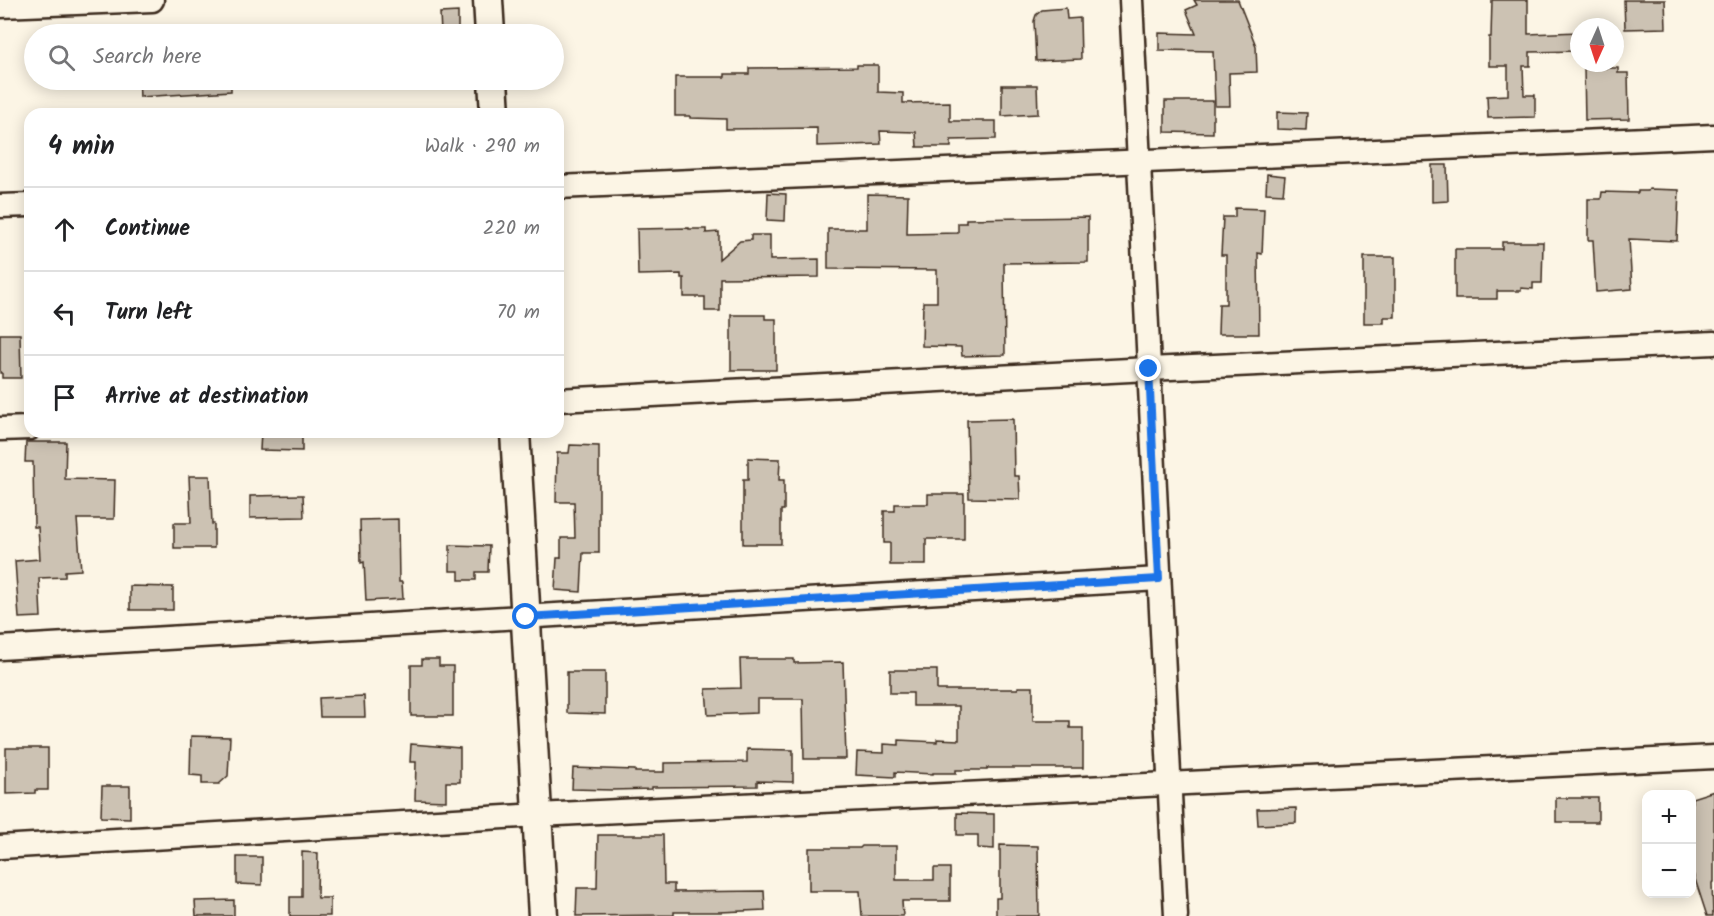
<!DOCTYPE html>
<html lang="en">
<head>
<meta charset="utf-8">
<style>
  :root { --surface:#fff; --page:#f6f6f6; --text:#202124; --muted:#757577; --line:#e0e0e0 }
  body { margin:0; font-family:Kalam,sans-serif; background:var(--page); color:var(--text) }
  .controls { position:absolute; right:18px; bottom:18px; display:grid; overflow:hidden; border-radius:12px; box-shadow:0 3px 15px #0003 }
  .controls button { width:54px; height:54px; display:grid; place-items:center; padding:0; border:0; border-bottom:2px solid var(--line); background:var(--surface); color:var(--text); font:30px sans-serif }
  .compass { position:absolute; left:1570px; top:18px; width:54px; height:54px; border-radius:50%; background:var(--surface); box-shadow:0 3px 15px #0003; rotate:183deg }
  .stop { position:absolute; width:18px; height:18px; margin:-14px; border:4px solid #1a73e8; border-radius:50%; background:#fff }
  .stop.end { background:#1a73e8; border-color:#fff; box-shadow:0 2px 6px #0008 }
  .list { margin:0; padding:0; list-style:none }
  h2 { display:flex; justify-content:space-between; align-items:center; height:78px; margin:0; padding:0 24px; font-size:26px }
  h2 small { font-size:20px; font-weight:400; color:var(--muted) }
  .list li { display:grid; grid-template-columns:39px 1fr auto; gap:18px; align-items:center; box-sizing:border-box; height:84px; padding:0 24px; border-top:2px solid var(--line) }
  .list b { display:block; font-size:22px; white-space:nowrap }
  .list em { font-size:20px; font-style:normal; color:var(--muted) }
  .icon { flex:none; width:33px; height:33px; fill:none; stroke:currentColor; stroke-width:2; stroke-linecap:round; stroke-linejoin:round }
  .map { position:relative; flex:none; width:1714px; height:916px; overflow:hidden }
  .search { position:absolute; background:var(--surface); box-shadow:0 3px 15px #0003; left:24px; top:24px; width:540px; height:66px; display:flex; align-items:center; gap:15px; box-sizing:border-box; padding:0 21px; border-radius:33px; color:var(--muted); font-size:22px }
  .panel { position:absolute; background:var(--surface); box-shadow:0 3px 15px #0003; left:24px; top:108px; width:540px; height:330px; border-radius:18px }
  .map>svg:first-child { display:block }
  .building { fill:#ccc2b3; stroke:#3b2a1e; stroke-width:1.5 }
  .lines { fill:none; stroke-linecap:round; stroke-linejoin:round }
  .minor-casing { stroke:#3b2a1e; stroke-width:27 }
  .major-casing { stroke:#3b2a1e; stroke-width:33 }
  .minor { stroke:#fcf5e5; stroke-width:22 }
  .major { stroke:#fcf5e5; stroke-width:28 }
  .route { stroke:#1a73e8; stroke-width:8 }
</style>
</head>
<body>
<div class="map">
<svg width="1714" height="916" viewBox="0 0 1714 916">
  <rect width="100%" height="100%" fill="#fcf5e5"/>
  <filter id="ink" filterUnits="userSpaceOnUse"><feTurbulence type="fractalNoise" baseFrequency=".0167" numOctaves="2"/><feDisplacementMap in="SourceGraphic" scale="12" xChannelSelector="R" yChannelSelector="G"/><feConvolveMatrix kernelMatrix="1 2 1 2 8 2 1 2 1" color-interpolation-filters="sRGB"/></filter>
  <g filter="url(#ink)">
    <g class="building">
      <path d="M1194,0H1238L1256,46L1257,72L1229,73L1230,106H1215L1213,51L1159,50V33L1196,34L1186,10L1197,5Z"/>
      <path d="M1492,0H1528V34L1579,32V51L1530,52V66H1523L1524,95H1535V117L1488,118L1487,96L1508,95V66H1489V37H1491Z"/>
      <path d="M1624,0H1665L1666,28L1625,29Z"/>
      <path d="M1066,8L1067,19L1080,18L1081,59L1036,61L1034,21L1036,15L1042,10Z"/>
      <path d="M458,12V33H441L440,13Z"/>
      <path d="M857,65H878V92L903,93V103L950,102V121H996V139L951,140V147H917L916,132L880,131L881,144L817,146V128L726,129V119L690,118V116H675V77H725V74H749V68L857,67Z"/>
      <path d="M1584,68H1618V73H1628L1629,119L1585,120Z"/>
      <path d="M139,80H231V91L140,97Z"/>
      <path d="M1002,85H1037L1038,114L1002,116Z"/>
      <path d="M1165,101H1213V133L1165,132Z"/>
      <path d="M1277,112L1307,113L1306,130L1277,129Z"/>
      <path d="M1432,165H1447L1448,201L1432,202Z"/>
      <path d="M1267,174L1285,176L1283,194L1266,193Z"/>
      <path d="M1649,189L1679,190L1677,241L1629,239L1632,289L1596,292L1593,240H1588V199H1601L1602,192L1638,193V191H1648Z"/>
      <path d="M768,193L786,194L785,221L767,220Z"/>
      <path d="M867,194L908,195L907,234L958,233V223H966V219L1088,217V262L1004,263L1005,355L962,356L961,347L922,346L923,302H937V270L828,269V229H867Z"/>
      <path d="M1235,208L1264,209L1262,254L1258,253L1259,334H1218L1219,304H1226V255H1221L1223,217H1235Z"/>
      <path d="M689,228V229H706V233L719,232V259L740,241L751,240V235H770V260L819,259V277L720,278V311H705V297H684V278H681V274L638,275L637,229Z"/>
      <path d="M1502,242H1543L1542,283H1533V289L1521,288V291H1497V299H1455V249H1502Z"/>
      <path d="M1364,257H1395V317H1384V323H1364Z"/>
      <path d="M731,315H765V319H776V370H731Z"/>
      <path d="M0,334H20L21,378H2V373H0Z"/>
      <path d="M1013,419L1014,476H1019L1020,499L969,498L967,420Z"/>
      <path d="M261,432H302V451L260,450Z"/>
      <path d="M26,442H66L65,479L115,480L114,519H77L81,570L65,571V577L39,578L41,617L19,618L15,561L40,559L38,527H34L33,462H25Z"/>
      <path d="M570,445L599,446V553H583L581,592L555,590L557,558H561V538H575L574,502H556L557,453H569Z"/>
      <path d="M748,458L780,459L779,480H784V510H781V544H743V480H748Z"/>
      <path d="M189,476H210L212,524H214V548H174V523H191Z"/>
      <path d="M928,494H964V539H926V565H890V543H884V511H895V504H928Z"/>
      <path d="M301,495H303L304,517L250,518V496Z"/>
      <path d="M398,519L399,582H402L403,599L366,601L364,562L361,563L360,520Z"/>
      <path d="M450,545L489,546L488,572H476V580H459V571H450Z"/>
      <path d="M130,586L173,587V610H130Z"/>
      <path d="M422,659H439V666H453V716H411V665H422Z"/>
      <path d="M740,659H794V663L843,662L846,759H804L803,699H757V713L708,715L706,689L741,688Z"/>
      <path d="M890,670H937V690H983V689H1018V687H1033V721H1070V728H1083V768H987V770H956V773H933V774L895,772V777L856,775L857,752L884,753V744L899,745V740L937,742V739L959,740V706H913V693H890Z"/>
      <path d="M567,672H605V714L567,713Z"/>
      <path d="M364,696L365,717H320L319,698Z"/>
      <path d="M191,736L230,737L228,776L219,784H202V776L190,775Z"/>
      <path d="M411,744L460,748V782H446V801L415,800L416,762H410Z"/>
      <path d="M6,748H48V790H35V793L6,794Z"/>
      <path d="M747,749L793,750V782L757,781V786L652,787V789L612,790L572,789L573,768L635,770V772H664V763L747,762Z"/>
      <path d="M102,786H130V818L101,817Z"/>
      <path d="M1714,791V882L1712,883L1713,916H1707L1692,870V798Z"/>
      <rect x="1556" y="798" width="42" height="24"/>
      <path d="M1296,808V823L1258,825L1257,809Z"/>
      <path d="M957,813L994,814V849L978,848V835H957Z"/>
      <path d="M598,835H663L664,884H674V892L764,891L765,910L720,912H674V915L576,916L577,888H597Z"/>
      <path d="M1000,845L1038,846L1039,916H996V898H1000Z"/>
      <path d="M862,846H896V880H934V868H950V901H902L903,916H862L860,891H809V848H860Z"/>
      <path d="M302,852L318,853L317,893L318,898H330V916H290V897H302Z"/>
      <path d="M237,857H262V885L237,884Z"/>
      <path d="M234,900V916H196L195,901Z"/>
    </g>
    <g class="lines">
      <defs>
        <g id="minor">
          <path d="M1131,0L1176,916"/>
          <path d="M0,6L152,0"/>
          <path d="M558,187L1714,136"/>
          <path d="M0,206L30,205"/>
          <path d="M558,400L1149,369L1714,343"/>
          <path d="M0,429L30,428"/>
          <path d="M0,648L1159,579"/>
          <path d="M0,847L538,815L1714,757"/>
        </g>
        <g id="major">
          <path d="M488,0L490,34"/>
          <path d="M493,80L495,114"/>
          <path d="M515,432L543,916"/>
        </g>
      </defs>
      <use href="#minor" class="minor-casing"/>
      <use href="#major" class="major-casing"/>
      <use href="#minor" class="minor"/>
      <use href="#major" class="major"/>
    </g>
  </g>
  <g class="lines" filter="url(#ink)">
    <path class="route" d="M526,617L1159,579L1149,369"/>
  </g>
</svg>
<div class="controls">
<button>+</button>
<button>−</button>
</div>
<svg class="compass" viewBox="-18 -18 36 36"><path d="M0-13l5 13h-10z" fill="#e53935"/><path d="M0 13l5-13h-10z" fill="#757577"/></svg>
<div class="stop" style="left:526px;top:617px"></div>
<div class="stop end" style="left:1149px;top:369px"></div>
<div class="search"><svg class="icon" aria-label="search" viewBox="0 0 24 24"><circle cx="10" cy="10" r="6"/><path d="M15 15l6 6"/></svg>Search here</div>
<section class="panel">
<h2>4 min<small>Walk · 290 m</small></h2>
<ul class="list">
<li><svg class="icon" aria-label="ahead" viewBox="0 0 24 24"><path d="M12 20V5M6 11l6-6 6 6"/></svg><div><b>Continue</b></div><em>220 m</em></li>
<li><svg class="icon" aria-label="left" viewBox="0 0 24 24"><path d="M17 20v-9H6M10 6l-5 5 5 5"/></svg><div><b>Turn left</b></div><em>70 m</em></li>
<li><svg class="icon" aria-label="arrive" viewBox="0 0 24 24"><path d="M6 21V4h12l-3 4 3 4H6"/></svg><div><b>Arrive at destination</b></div></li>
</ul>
</section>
</div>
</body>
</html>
